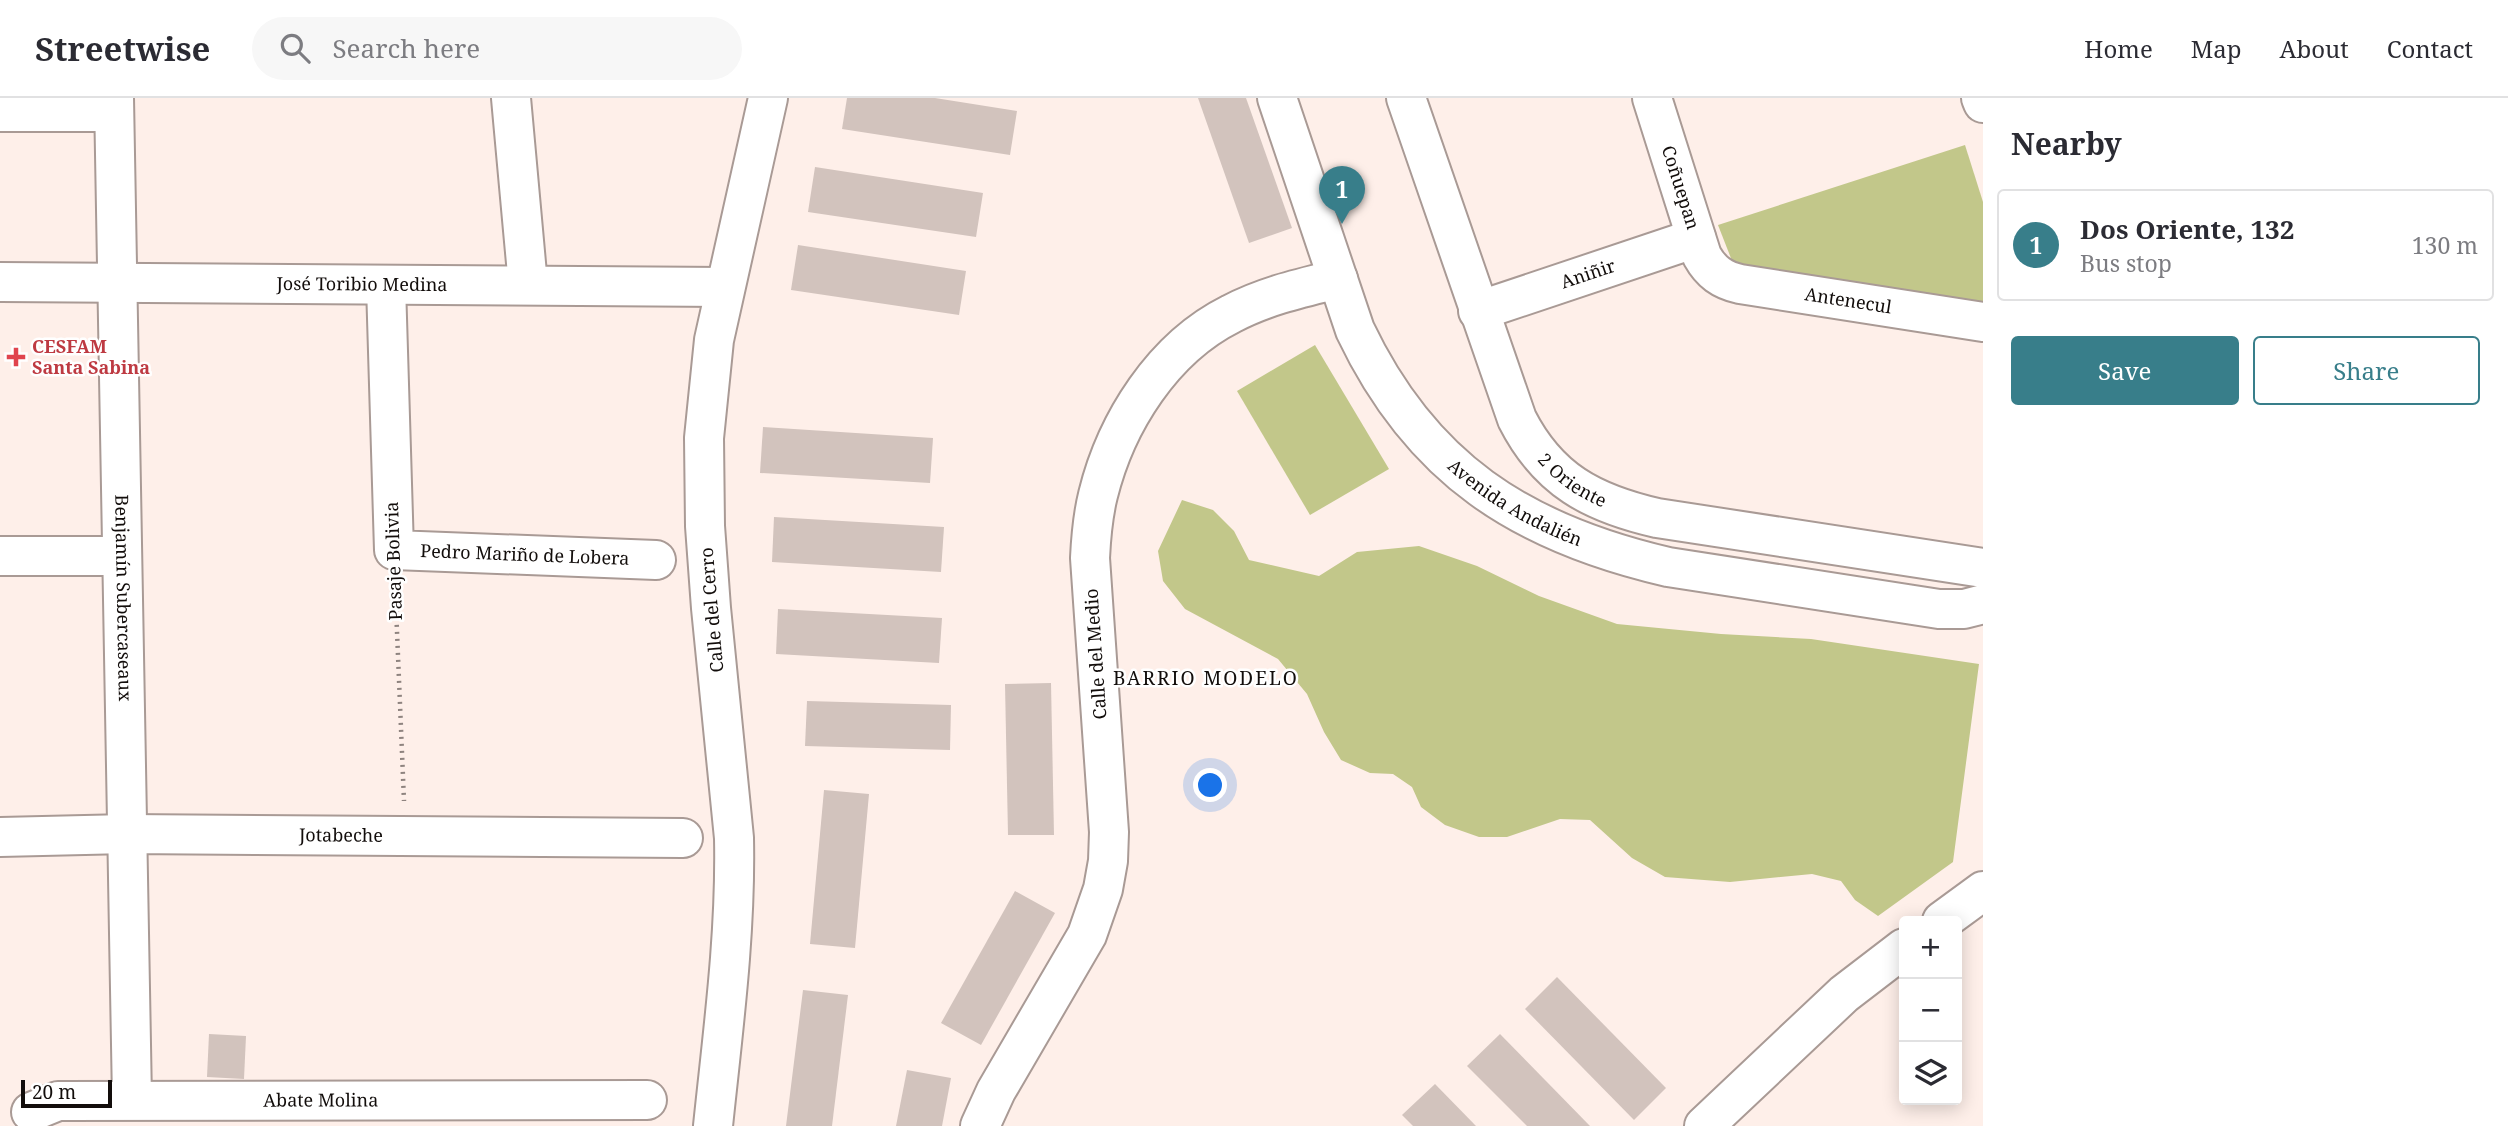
<!DOCTYPE html>
<html lang="en">
<head>
<meta charset="utf-8">
<style>
  :root { --surface:#fff; --page:#f7f7f7; --text:#2b2b33; --muted:#7c7c81; --line:#e1e1e2; --accent:#387e8a }
  body { margin:0; font-family:"Noto Serif",serif; background:var(--page); color:var(--text) }
  .controls { position:absolute; right:21px; bottom:21px; display:grid; overflow:hidden; border-radius:7px; box-shadow:0 4px 18px #0003 }
  .controls button { width:63px; height:63px; display:grid; place-items:center; padding:0; border:0; border-bottom:2px solid var(--line); background:var(--surface); color:var(--text); font:35px sans-serif }
  .scale { position:absolute; left:21px; bottom:18px; width:91px; box-sizing:border-box; padding-left:7px; border:4px solid #120d0b; border-top:0; font-size:19px; line-height:24px; white-space:nowrap; color:#120d0b; -webkit-text-stroke:5px #fff; paint-order:stroke }
  .you { position:absolute; left:1211px; top:688px; width:24px; height:24px; margin:-18px; border:5px solid #fff; border-radius:50%; background:#1a73e8; box-shadow:0 0 0 10px #1a73e833 }
  .badge { display:grid; place-items:center; width:46px; height:46px; border-radius:50%; background:var(--accent); color:#fff; font-size:23px; font-weight:700 }
  .pin { position:absolute; translate:-50% -58px; filter:drop-shadow(0 2px 4px #0008) }
  .pin::after { content:''; position:absolute; top:37px; width:24px; height:21px; background:inherit; clip-path:polygon(0 0,100% 0,50% 100%) }
  .list { margin:0; padding:0; list-style:none }
  h2 { display:flex; justify-content:space-between; align-items:center; height:91px; margin:0; padding:0 28px; font-size:30px }
  h2 small { font-size:23px; font-weight:400; color:var(--muted) }
  .list li { display:grid; grid-template-columns:46px 1fr auto; gap:21px; align-items:center; box-sizing:border-box; height:112px; margin:0 14px 14px; padding:0 14px; border:2px solid var(--line); border-radius:7px }
  .list b { display:block; font-size:26px; white-space:nowrap }
  .list p { margin:0; font-size:23px; white-space:nowrap; color:var(--muted) }
  .list em { font-size:23px; font-style:normal; color:var(--muted) }
  .actions { display:flex; gap:14px; padding:21px 28px }
  .actions a { flex:1; padding:16px 0; border:2px solid var(--accent); border-radius:7px; text-align:center; font-size:24px; color:var(--accent) }
  .actions .main { background:var(--accent); color:#fff }
  .icon { flex:none; width:38px; height:38px; fill:none; stroke:currentColor; stroke-width:2; stroke-linecap:round; stroke-linejoin:round }
  .map { position:relative; flex:none; width:1983px; height:1028px; overflow:hidden }
  header { display:flex; align-items:center; gap:42px; box-sizing:border-box; height:98px; padding:0 35px; background:var(--surface); border-bottom:2px solid var(--line) }
  header strong { font-size:33px }
  nav { display:flex; gap:38px; margin-inline-start:auto; font-size:24px }
  .search { width:490px; height:63px; background:var(--page); display:flex; align-items:center; gap:18px; box-sizing:border-box; padding:0 24px; border-radius:38px; color:var(--muted); font-size:26px }
  main { display:flex }
  aside { flex:1; background:var(--surface) }
  .map>svg:first-child { display:block }
  .green { fill:#c2c78a }
  .building { fill:#d2c3bd }
  .lines { fill:none; stroke-linecap:round; stroke-linejoin:round }
  .minor-casing { stroke:#a99a95; stroke-width:42 }
  .major-casing { stroke:#a99a95; stroke-width:42 }
  .path { stroke:#8e837f; stroke-width:4.5; stroke-dasharray:2 5; stroke-linecap:butt }
  .minor { stroke:#fff; stroke-width:38 }
  .major { stroke:#fff; stroke-width:38 }
  .health-dot { fill:#e0444e; stroke:#fff; stroke-width:2.5 }
  .labels { text-anchor:middle; stroke-width:5; stroke-linejoin:round; paint-order:stroke }
  .street-label { font-size:18px; fill:#120d0b; stroke:#fff }
  .health-label { font-size:18px; font-weight:bold; fill:#be3a42; stroke:#fff; text-anchor:start }
  .neighbourhood-label { font-size:19px; letter-spacing:2px; fill:#120d0b; stroke:#fff }
</style>
</head>
<body>
<header>
<strong>Streetwise</strong>
<div class="search"><svg class="icon" aria-label="search" viewBox="0 0 24 24"><circle cx="10" cy="10" r="6"/><path d="M15 15l6 6"/></svg>Search here</div>
<nav><a>Home</a><a>Map</a><a>About</a><a>Contact</a></nav>
</header>
<main>
<div class="map">
<svg width="1983" height="1028" viewBox="0 0 1983 1028">
  <rect width="100%" height="100%" fill="#feefe9"/>
  <g class="green">
    <path d="M1965,47L1983,104V209L1734,168L1718,127Z"/>
    <path d="M1315,247L1389,371L1310,417L1237,293Z"/>
    <path d="M1182,402L1213,412L1234,433L1249,462L1319,478L1357,454L1419,448L1477,468L1539,498L1617,526L1721,536L1811,541L1979,566L1953,764L1878,818L1855,802L1841,783L1812,776L1730,784L1665,779L1632,760L1590,722L1560,721L1507,739H1479L1445,727L1421,709L1412,689L1393,676L1370,675L1341,662L1324,634L1307,596L1278,561L1185,511L1163,483L1158,453Z"/>
  </g>
  <g class="building">
    <path d="M847,0H935L1017,13L1010,57L842,31Z"/>
    <path d="M1198,0H1246L1292,130L1249,145Z"/>
    <path d="M815,69L983,95L976,139L808,114Z"/>
    <path d="M798,147L966,173L959,217L791,192Z"/>
    <path d="M763,329L933,340L930,385L760,375Z"/>
    <path d="M774,419L944,429L941,474L772,464Z"/>
    <path d="M778,511L942,520L939,565L776,556Z"/>
    <path d="M1051,585L1054,737H1008L1005,586Z"/>
    <path d="M807,603L951,607L950,652L805,648Z"/>
    <path d="M824,692L869,696L855,850L810,846Z"/>
    <path d="M1015,793L1055,815L981,947L941,925Z"/>
    <path d="M1557,879L1666,990L1634,1022L1525,911Z"/>
    <path d="M803,892L848,897L832,1028H786Z"/>
    <path d="M209,936L246,938L244,981L207,979Z"/>
    <path d="M1500,936L1590,1028H1527L1467,968Z"/>
    <path d="M907,972L951,980L942,1028H896Z"/>
    <path d="M1435,986L1476,1028H1413L1402,1017Z"/>
  </g>
  <g class="lines">
    <defs>
      <g id="minor">
        <path id="s1" d="M114,0L132,1002"/>
        <path d="M511,0L528,187"/>
        <path id="s2" d="M1406,0L1517,321C1548,382 1592,405 1657,420L1983,470"/>
        <path id="s3" d="M1652,0L1702,158C1711,174 1722,182 1740,186L1983,224"/>
        <path d="M1981,0L1983,5"/>
        <path d="M0,14H114"/>
        <path id="s4" d="M0,184L725,189"/>
        <path id="s5" d="M386,187L394,452L656,462"/>
        <path id="s6" d="M1478,213L1696,140"/>
        <path d="M0,458H122"/>
        <path id="s7" d="M0,739L127,736L683,740"/>
        <path d="M1942,823L1983,793"/>
        <path id="s8" d="M31,1014L58,1003L647,1002"/>
        <path d="M713,1028C723,932 736,837 734,740L711,510L705,428L704,340L714,242L768,0"/>
        <path d="M980,1028L996,993L1087,837L1103,791L1108,763L1109,734L1090,460C1091,439 1093,417 1098,397C1116,324 1163,250 1231,216C1265,198 1301,190 1338,181"/>
        <path d="M1704,1028L1844,896L1904,850"/>
      </g>
      <g id="major">
        <path id="s9" d="M1277,0L1355,232C1421,371 1521,435 1668,469L1939,511H1964L1983,506"/>
      </g>
    </defs>
    <use href="#minor" class="minor-casing"/>
    <use href="#major" class="major-casing"/>
    <path class="path" d="M395,485L404,703"/>
    <use href="#minor" class="minor"/>
    <use href="#major" class="major"/>
  </g>
  <path class="health-dot" d="M12.5 248.5h7v7h7v7h-7v7h-7v-7h-7v-7h7z"/>
  <g class="labels">
    <g class="street-label">
      <text dy="6" stroke="none"><textPath href="#s3" startOffset="94">Coñuepan</textPath></text>
      <text dy="6" stroke="none"><textPath href="#s6" startOffset="116">Aniñir</textPath></text>
      <text dy="6" stroke="none"><textPath href="#s4" startOffset="362">José Toribio Medina</textPath></text>
      <text dy="6" stroke="none"><textPath href="#s3" startOffset="324">Antenecul</textPath></text>
      <text dy="6" stroke="none"><textPath href="#s2" startOffset="424">2 Oriente</textPath></text>
      <text dy="6" stroke="none"><textPath href="#s9" startOffset="486">Avenida Andalién</textPath></text>
      <text dy="6" stroke="none"><textPath href="#s5" startOffset="396">Pedro Mariño de Lobera</textPath></text>
      <text transform="translate(394 463) rotate(-92)" y="6">Pasaje Bolivia</text>
      <text dy="6" stroke="none"><textPath href="#s1" startOffset="500">Benjamín Subercaseaux</textPath></text>
      <text transform="translate(712 512) rotate(-95)" y="6">Calle del Cerro</text>
      <text transform="translate(1096 556) rotate(-94)" y="6">Calle del Medio</text>
      <text dy="6" stroke="none"><textPath href="#s7" startOffset="341">Jotabeche</textPath></text>
      <text dy="6" stroke="none"><textPath href="#s8" startOffset="292">Abate Molina</textPath></text>
    </g>
    <g class="health-label">
      <text x="32" y="255">CESFAM<tspan x="32" dy="21">Santa Sabina</tspan></text>
    </g>
    <g class="neighbourhood-label">
      <text x="1206" y="587">BARRIO MODELO</text>
    </g>
  </g>
</svg>
<div class="controls">
<button>+</button>
<button>−</button>
<button><svg class="icon" aria-label="layers" viewBox="0 0 24 24"><path d="M12 4l9 5-9 5-9-5zM3 14l9 5 9-5"/></svg></button>
</div>
<div class="scale">20 m</div>
<div class="you"></div>
<div class="pin badge" style="left:1342px;top:126px">1</div>
</div>
<aside>
<h2>Nearby<small></small></h2>
<ul class="list">
<li><span class="badge">1</span><div><b>Dos Oriente, 132</b><p>Bus stop</p></div><em>130 m</em></li>
</ul>
<div class="actions"><a class="main">Save</a><a>Share</a></div>
</aside>
</main>
</body>
</html>
